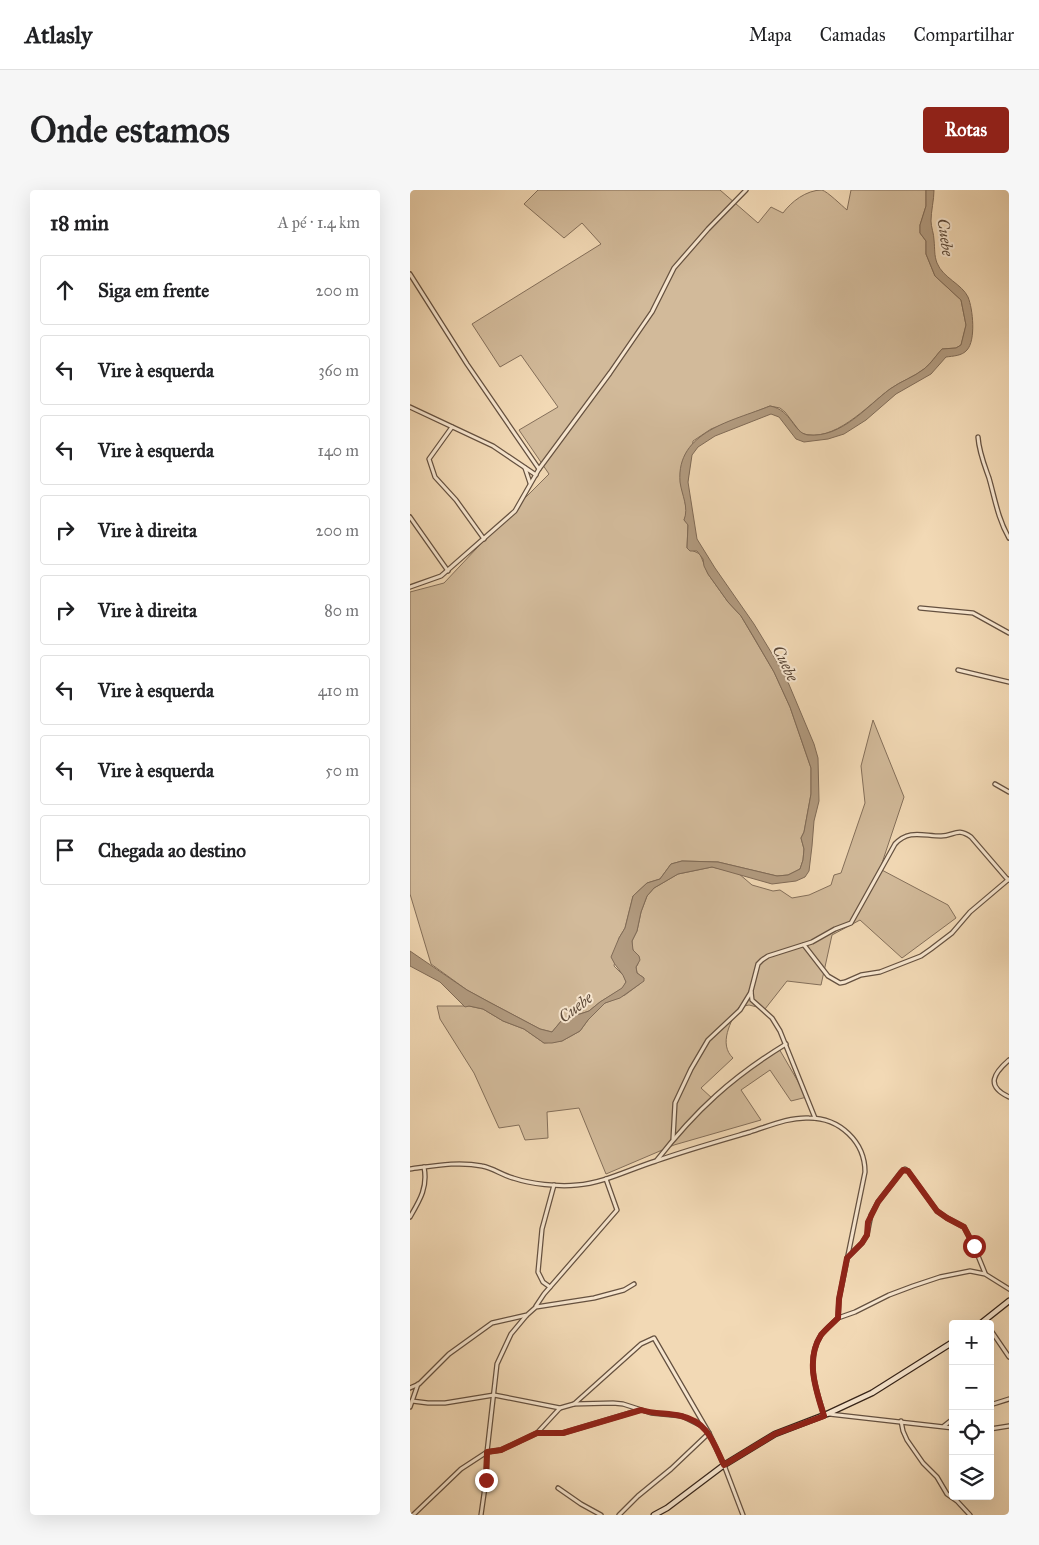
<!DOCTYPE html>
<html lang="pt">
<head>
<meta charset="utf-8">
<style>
  :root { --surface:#fff; --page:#f6f6f6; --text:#202124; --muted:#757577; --line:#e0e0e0; --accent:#8f2418 }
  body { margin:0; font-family:"IM FELL Great Primer",serif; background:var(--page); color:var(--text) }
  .controls { position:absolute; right:15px; bottom:15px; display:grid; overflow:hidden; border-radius:5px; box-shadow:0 5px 20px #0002 }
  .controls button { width:45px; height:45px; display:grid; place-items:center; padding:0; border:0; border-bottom:1px solid var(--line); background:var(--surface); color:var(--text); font:25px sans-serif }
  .stop { position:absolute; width:15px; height:15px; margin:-11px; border:4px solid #8f2418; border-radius:50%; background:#fff }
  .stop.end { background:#8f2418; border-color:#fff; box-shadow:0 1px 5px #0008 }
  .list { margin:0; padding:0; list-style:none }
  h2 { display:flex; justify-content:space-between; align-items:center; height:65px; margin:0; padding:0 20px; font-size:21px }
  h2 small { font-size:16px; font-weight:400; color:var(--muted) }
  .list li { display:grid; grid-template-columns:32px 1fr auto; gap:15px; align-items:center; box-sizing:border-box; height:70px; margin:0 10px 10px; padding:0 10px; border:1px solid var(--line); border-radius:5px }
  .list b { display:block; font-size:19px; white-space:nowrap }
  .list em { font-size:16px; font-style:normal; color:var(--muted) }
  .icon { flex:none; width:28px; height:28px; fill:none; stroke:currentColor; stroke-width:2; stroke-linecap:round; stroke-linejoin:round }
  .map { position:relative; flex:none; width:599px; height:1325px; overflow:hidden; border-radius:5px }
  header { display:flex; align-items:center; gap:30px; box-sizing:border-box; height:70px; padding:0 25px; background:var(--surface); border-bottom:1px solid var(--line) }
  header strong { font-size:24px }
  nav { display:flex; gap:28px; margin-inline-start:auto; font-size:18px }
  .intro { display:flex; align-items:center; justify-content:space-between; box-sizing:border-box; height:120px; padding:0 30px }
  h1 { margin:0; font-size:35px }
  .button { padding:12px 22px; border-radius:5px; background:var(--accent); color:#fff; font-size:18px; font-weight:700 }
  main { display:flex; gap:30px; padding:0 30px }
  aside { flex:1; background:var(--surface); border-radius:5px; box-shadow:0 5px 20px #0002 }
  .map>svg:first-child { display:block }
  .green { fill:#d2ba9a; stroke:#846f5a }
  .water { fill:#b29b80; stroke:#806b57 }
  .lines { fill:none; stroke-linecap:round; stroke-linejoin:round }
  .street-casing { stroke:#655140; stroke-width:5.5 }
  .secondary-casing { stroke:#362419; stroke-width:7 }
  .street { stroke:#f7e6cf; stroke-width:3 }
  .secondary { stroke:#f7e6cf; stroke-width:4.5 }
  .route { stroke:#8f2418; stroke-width:6 }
  .labels { text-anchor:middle; stroke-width:4; stroke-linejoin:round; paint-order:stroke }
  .water-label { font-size:16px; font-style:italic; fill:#5b4838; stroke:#f7e6cf }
</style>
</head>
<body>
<header>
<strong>Atlasly</strong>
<nav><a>Mapa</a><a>Camadas</a><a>Compartilhar</a></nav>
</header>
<div class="intro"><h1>Onde estamos</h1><a class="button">Rotas</a></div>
<main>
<aside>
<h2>18 min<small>A pé · 1.4 km</small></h2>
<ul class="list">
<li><svg class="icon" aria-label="ahead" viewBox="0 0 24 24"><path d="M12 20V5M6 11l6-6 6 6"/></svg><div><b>Siga em frente</b></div><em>200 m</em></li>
<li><svg class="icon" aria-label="left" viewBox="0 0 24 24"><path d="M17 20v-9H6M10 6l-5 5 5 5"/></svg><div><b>Vire à esquerda</b></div><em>360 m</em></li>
<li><svg class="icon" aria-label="left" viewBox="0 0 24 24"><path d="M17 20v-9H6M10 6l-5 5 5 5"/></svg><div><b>Vire à esquerda</b></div><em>140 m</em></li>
<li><svg class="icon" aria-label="right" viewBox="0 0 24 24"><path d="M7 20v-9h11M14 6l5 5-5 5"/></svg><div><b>Vire à direita</b></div><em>200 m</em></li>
<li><svg class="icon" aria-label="right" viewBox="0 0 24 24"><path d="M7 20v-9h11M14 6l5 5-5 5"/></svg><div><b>Vire à direita</b></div><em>80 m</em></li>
<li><svg class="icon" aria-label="left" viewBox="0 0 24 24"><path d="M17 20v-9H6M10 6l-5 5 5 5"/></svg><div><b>Vire à esquerda</b></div><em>410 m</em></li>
<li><svg class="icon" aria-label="left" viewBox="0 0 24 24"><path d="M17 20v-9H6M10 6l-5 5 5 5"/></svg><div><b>Vire à esquerda</b></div><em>50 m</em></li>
<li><svg class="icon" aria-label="arrive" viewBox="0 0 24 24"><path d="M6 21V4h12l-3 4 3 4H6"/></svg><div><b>Chegada ao destino</b></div></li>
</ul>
</aside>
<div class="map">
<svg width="599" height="1325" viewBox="0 0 599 1325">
  <rect width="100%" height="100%" fill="#f2d9b5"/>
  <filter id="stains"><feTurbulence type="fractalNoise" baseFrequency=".004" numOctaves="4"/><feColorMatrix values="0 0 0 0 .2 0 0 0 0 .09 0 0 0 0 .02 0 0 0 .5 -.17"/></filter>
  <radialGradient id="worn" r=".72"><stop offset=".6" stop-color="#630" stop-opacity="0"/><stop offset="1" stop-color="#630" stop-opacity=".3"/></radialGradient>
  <g class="green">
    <path d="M128,0H310L348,33L361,17L373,23C381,12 396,0 412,0C418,2 431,15 437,20L441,0H516V16L510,35V43L516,51V64L525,86L551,110L556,135L551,155L546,158L532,159C526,166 520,174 514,179C504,187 491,191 480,199C458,215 423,255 391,243L375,222L370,218L360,216L301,239L283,251L275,312L277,323L274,330L278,334L277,358L290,364L298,384L318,412L331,426L364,482L380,517L401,578V604L394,642L391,648L394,659L393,670L390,679L378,685L367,686L308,672L272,671L261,674L250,689L237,693L223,706L215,738L209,748L204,776L214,786L216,792L213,798L190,812L179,821L152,830L142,842L130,839L79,812L57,800L21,774L0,704V402L34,393L99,324L139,284L109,240L148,217L111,165L90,177L62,134L191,54L172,33L154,48L114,14Z"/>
    <path d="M463,530L494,607L470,679L538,715L546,728L492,768L450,730L422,745L411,795L377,791L355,819L339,815L329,817C321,831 308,854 323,868L291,898L303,909L368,857L397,907L381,911L360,880L331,900L351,930L264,955L196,984L169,918L137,922L138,948L115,950L109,935L89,938L64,883L30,829L27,816H59L73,819L93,831L114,839L134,853L152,851L170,841L178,830L195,813L215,805L231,793L234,788L227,783L226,777L228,774L222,757V751L227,741L231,722L237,706L244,698L268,684L302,677L328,683L342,695L363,701L370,700L382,708L399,705L421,695L424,685L431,683L455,613L451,576Z"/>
  </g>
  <path class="water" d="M516,0H524C524,10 521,21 521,31C521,37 524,44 524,50C525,59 524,65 527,73C533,88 552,94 558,107C563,119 566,150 557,160C552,166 543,166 536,167L521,184L486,204L456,230L434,244L418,249L394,252L386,249L369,227L361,224L305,246L288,257L282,265L278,292L287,349L305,378L344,434L375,485L404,554L408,568L409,611L404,631L402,656L399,681L395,687L386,691L362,694L302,677L268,684L244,698L237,706L231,722L227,741L222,751L223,760L229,766L230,770L226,777L227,783L234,788V791L210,808L195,813L178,830L170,841L152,851L142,853H134L114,839L93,831L73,819L59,816L55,817L30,792L0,776V761L57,800L79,812L130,839L142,842L152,830L179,821L190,812L212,798L216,792C213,782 205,777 201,767L209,748L215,738L223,706L237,693L250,689L261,674L272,671L308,672L367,686L378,685L390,679L393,670L394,659L391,648L394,642L401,604V578L380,517L364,482L343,446L331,426L318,412L298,384L294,376L293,369L287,361H280L277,358L278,335L274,330C279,317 272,306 270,292C266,241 323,231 360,216C382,220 383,243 398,245C432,248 457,216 480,199C491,191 504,187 514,179C521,174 526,165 532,159L546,158L551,155L556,135L551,110L525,86L516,64V51L510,43V35L516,16Z"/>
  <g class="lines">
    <defs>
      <g id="street">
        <path d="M0,84L57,174L129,279"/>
        <path d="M0,217L83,256L126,285"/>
        <path d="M42,237L19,269L25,287L46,310L74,349"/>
        <path d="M568,247C569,262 574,274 579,288C585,309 588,329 599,348"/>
        <path d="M115,278L120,293"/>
        <path d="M0,327L38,381"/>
        <path d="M0,397L31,386L105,321L129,279L200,183L242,122L264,78L298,39L336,0"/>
        <path d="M510,418L563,423L599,443"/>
        <path d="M548,480L599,492"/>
        <path d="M585,594L599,602"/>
        <path d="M394,755L418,786L430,793L435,792L451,785L470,782L511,766L521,759L542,743L560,722L599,689"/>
        <path d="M599,870C584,883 575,896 599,907"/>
        <path d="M405,928L370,841L362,828L342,810L341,801L348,774L352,770L358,766L402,752L425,739L441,733L485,654C499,639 513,646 531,646C544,646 547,637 561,647L598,690"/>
        <path d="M263,949L265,913L281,879L298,850L330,820L341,802"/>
        <path d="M247,970C286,920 322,887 376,854"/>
        <path d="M0,979C23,976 48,971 72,976C83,978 92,985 103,988C121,994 148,997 167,995C194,993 220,979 246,971C277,960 309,951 340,942C359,936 379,927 399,928C430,928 455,952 455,982L429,1109L428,1128L445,1122L479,1105L503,1096L530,1087L560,1081L575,1084L599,1099"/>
        <path d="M0,1027C10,1010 18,997 14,977"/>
        <path d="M437,1068L452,1053L457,1045L461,1025L468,1012L491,982L495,979L498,981L527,1021L537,1028L554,1037L564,1056L575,1083"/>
        <path d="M140,1097L133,1092L128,1082L132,1039L144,995"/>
        <path d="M126,1116L134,1104L207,1020L196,989"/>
        <path d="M580,1139L599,1167"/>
        <path d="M0,1198L9,1194L39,1164L82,1133L117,1125L126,1117L184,1108L214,1100L224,1094"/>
        <path d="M2,1211L18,1213H35L84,1205L150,1218L164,1214L203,1213L213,1214L241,1223L272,1226L292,1236"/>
        <path d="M164,1214L231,1154L244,1148L299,1243L314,1275L333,1325"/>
        <path d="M580,1215L599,1209"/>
        <path d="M0,1217L8,1194"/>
        <path d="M419,1224L543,1238"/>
        <path d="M414,1225C406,1200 395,1170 411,1145C416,1139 422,1134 428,1128"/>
        <path d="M491,1231L493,1241L497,1250L513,1273L527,1287L537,1304L547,1311L560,1325"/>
        <path d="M534,1236L543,1229"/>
        <path d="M580,1239L599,1236"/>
        <path d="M128,1243H153L230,1220"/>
        <path d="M148,1298L171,1314L191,1325"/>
        <path d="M3,1325L51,1279L77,1262L91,1260L127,1243L150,1218"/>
        <path d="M71,1325L76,1290L77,1262L87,1174L101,1144L116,1126"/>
        <path d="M209,1325L228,1306L261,1279L299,1243"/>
      </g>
      <g id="secondary">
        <path d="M570,1134L599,1111"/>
        <path d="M244,1325L257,1318L314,1275L365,1244L417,1224L462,1203L543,1152"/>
      </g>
    </defs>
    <use href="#street" class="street-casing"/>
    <use href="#secondary" class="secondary-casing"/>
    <use href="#street" class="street"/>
    <use href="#secondary" class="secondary"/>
  </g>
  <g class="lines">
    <path class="route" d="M76,1290L77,1262L91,1260L127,1243H153L231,1220C244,1224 258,1223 271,1226C298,1232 303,1252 314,1275L365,1244L414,1226C406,1200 395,1170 411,1145C416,1139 422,1134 428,1128L429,1109L437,1068L452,1053L457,1045L458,1032L468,1012L493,980L498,981L527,1021L537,1028L554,1037L564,1056"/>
  </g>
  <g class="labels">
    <g class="water-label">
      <text transform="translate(536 47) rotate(82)" y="6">Cuebe</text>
      <text transform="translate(376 473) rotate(64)" y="6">Cuebe</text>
      <text transform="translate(165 817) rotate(-38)" y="6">Cuebe</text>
    </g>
  </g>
  <rect width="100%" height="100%" filter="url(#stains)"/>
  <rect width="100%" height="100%" fill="url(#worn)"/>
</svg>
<div class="controls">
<button>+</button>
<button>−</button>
<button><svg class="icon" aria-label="locate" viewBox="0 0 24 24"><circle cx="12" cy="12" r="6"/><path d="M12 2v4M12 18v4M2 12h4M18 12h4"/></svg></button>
<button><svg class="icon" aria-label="layers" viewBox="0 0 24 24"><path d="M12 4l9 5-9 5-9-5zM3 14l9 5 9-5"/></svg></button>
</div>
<div class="stop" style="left:564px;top:1056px"></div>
<div class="stop end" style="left:76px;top:1290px"></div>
</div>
</main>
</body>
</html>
